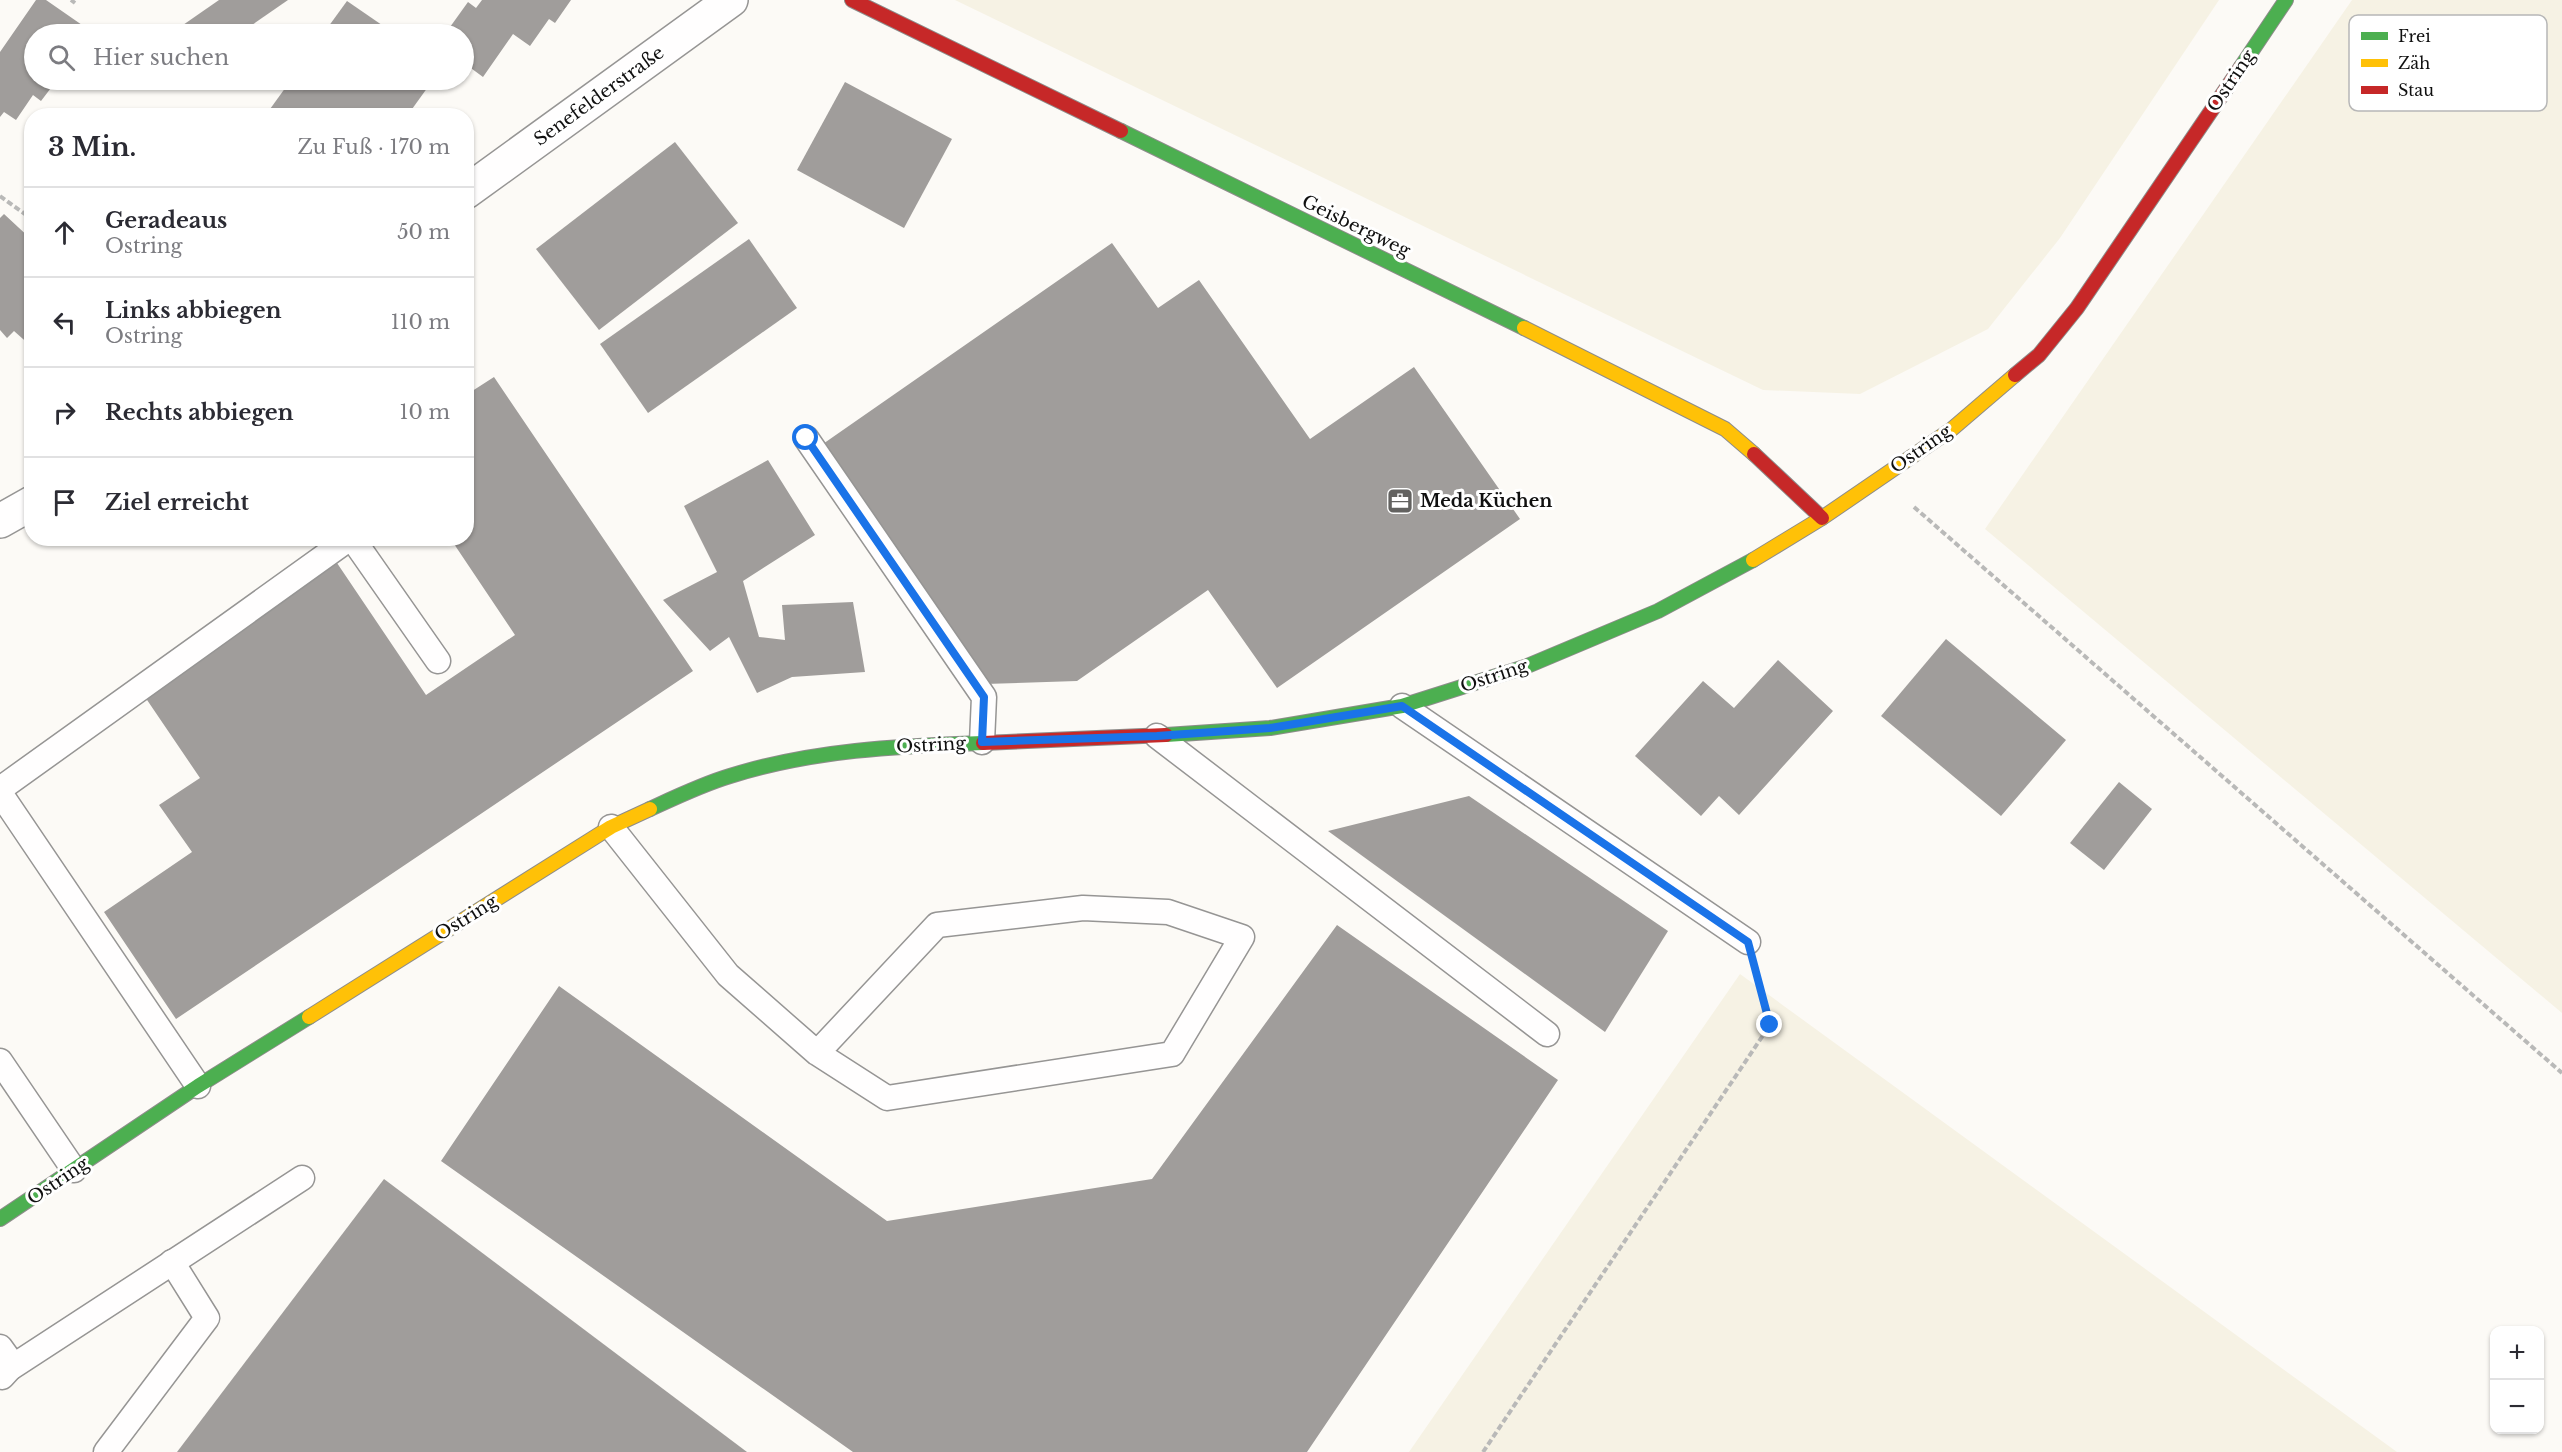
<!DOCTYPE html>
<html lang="de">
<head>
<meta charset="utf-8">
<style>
  :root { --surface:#fff; --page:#f2f2f3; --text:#2b2b33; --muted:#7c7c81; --line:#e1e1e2 }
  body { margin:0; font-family:"Libre Baskerville",serif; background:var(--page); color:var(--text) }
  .controls { position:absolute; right:18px; bottom:18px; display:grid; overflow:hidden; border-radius:12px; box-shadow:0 2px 4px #0004 }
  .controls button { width:54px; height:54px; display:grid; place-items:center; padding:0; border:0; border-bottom:2px solid var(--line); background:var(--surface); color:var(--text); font:30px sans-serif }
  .stop { position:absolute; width:18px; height:18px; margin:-14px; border:4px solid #1a73e8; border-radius:50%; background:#fff }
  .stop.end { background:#1a73e8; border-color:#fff; box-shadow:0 2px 6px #0008 }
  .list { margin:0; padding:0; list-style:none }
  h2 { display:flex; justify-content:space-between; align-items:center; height:78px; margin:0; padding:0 24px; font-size:26px }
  h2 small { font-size:20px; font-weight:400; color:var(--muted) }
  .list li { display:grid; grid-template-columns:39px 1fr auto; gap:18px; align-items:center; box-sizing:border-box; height:90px; padding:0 24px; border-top:2px solid var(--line) }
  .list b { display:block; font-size:22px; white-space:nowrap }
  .list p { margin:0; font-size:20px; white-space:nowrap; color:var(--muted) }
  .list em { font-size:20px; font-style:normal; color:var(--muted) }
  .icon { flex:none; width:33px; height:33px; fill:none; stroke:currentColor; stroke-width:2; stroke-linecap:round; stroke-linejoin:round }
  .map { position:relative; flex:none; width:2562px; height:1452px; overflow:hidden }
  .search { position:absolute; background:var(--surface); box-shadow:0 2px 4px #0004; left:24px; top:24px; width:450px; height:66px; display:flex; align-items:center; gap:15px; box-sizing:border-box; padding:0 21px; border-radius:33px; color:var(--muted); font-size:22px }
  .panel { position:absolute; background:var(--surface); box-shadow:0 2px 4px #0004; left:24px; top:108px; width:450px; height:438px; border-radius:24px }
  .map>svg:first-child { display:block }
  .farmland { fill:#f6f2e4 }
  .building { fill:#a09d9b }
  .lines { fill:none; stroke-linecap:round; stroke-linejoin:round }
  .lane-casing { stroke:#969594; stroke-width:27 }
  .street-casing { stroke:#969594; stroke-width:36 }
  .fast-casing { stroke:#8d8c8a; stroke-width:16 }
  .slow-casing { stroke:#8d8c8a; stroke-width:16 }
  .jam-casing { stroke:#8d8c8a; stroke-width:16 }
  .path { stroke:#b9b9b8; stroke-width:4; stroke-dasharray:6 3; stroke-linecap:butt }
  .lane { stroke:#fffefe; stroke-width:24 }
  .street { stroke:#fffefe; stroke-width:33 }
  .fast { stroke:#4caf50; stroke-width:14 }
  .slow { stroke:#ffc107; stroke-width:14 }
  .jam { stroke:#c62828; stroke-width:14 }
  .route { stroke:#1a73e8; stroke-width:8 }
  .labels { text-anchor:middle; stroke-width:6; stroke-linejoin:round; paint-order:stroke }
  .street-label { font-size:18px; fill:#101010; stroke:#fff }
  .poi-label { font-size:18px; font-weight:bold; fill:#101010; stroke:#fff; text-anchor:start }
  .key { fill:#fff; stroke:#b7b7b7; stroke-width:1.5 }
  .key-label { font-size:16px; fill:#101010 }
</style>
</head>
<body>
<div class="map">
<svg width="2562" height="1452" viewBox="0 0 2562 1452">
  <rect width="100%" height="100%" fill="#fcfaf6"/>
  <g class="farmland">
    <path d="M955,0H2219L2060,238L1988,329L1860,394L1763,390Z"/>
    <path d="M2352,0H2562V1013L1985,529Z"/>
    <path d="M1740,974L2397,1452H1409Z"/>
  </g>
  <g class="building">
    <path d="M36,0H46L95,34H34V80H57L41,101L33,95L16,120L4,112L0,117V52Z"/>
    <path d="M219,0H288L239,34H170Z"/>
    <path d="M482,0H571L555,23L549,19L530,46L513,34L483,77L464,63V34H445L468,2L476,8Z"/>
    <path d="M347,1L395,34H323Z"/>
    <path d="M291,80H433L407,116H265Z"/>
    <path d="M845,82L952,139L904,228L797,170Z"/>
    <path d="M675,142L738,223L599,330L536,249Z"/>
    <path d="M4,214L32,240V347L14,331L7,338L0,330V218Z"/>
    <path d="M749,239L797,308L648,413L600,344Z"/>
    <path d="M1112,243L1158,308L1199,280L1310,439L1414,367L1520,519L1277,688L1208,590L1077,681L985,684L820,446Z"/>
    <path d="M494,377L693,671L176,1019L104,912L192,852L159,805L200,778L143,694L337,563L426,695L515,635L450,538H466V395Z"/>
    <path d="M768,460L815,535L743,581L759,637L785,640L782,605L853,602L865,672L792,677L757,693L729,637L710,651L663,600L717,572L684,506Z"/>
    <path d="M1946,639L2066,740L2001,816L1881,716Z"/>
    <path d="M1778,660L1833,711L1739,815L1719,796L1701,816L1635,756L1703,681L1734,708Z"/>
    <path d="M2119,782L2152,809L2104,870L2070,843Z"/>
    <path d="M1469,796L1668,931L1605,1032L1328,831Z"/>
    <path d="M1337,925L1558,1080L1307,1452H853L441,1161L559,986L887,1221L1152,1179Z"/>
    <path d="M384,1179L747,1452H177Z"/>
  </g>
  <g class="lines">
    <defs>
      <g id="lane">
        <path d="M806,438L984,697L982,742"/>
        <path d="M352,538L438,661"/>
        <path d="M1402,706L1748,942"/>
        <path d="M1157,736L1547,1034"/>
        <path d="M0,789L350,538"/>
        <path d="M0,793L198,1086"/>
        <path d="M611,827L728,975L817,1053L887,1098L1172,1054L1242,937L1168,912L1083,908L937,925L817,1053"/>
        <path d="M0,1061L74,1170"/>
        <path d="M0,1347L13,1365L2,1377"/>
        <path d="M12,1367L302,1178"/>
        <path d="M106,1452L207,1318L172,1262"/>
      </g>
      <g id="street">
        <path d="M466,192L731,0"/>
        <path d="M0,521L32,503"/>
      </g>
      <g id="fast">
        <path d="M2241,67L2286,0"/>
        <path d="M1121,131L1524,328"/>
        <path d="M1166,735L1270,728L1402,706L1525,667L1658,611L1753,560"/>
        <path d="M650,809C676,797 703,784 730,776C812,750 898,746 983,743"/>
        <path d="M0,1219L198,1086L309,1017"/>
      </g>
      <g id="slow">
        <path d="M1524,328L1725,429L1754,454"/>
        <path d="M1753,560L1822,518L1952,429L2015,375"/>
        <path d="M309,1017L611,827L650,809"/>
      </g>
      <g id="jam">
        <path d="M852,0L1121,131"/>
        <path d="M2015,375L2039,355L2077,308L2241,67"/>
        <path d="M1754,454L1822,518"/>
        <path d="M983,743L1166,735"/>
      </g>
    </defs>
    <use href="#lane" class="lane-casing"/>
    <use href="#street" class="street-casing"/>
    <use href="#fast" class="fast-casing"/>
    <use href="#slow" class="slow-casing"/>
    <use href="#jam" class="jam-casing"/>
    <g class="path">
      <path d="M71,0L75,3"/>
      <path d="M0,196L32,219"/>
      <path d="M1914,507L2562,1073"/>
      <path d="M1483,1452L1770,1025L1757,978"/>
    </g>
    <use href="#lane" class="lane"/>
    <use href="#street" class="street"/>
    <use href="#fast" class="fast"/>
    <use href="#slow" class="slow"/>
    <use href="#jam" class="jam"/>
  </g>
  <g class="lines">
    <path class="route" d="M806,438L984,697L982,742L1157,736L1270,728L1402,706L1748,942L1770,1025"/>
  </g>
  <defs>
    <symbol id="office-square" viewBox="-11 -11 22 22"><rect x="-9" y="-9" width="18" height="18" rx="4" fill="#636260" stroke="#fff"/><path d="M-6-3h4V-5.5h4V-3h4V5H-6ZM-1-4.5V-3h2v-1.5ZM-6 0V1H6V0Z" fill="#fff"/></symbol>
  </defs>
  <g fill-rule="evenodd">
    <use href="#office-square" x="1385" y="486" width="30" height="30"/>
  </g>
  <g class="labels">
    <g class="street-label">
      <text transform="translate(2231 81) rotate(-56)" y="6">Ostring</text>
      <text transform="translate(599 96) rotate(-36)" y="6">Senefelderstraße</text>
      <text transform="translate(1356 226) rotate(26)" y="6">Geisbergweg</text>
      <text transform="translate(1921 449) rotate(-35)" y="6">Ostring</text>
      <text transform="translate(1494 676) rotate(-18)" y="6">Ostring</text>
      <text transform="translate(931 745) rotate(-3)" y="6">Ostring</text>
      <text transform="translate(466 918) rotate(-32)" y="6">Ostring</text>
      <text transform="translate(58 1181) rotate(-34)" y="6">Ostring</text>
    </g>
    <g class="poi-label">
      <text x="1420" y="507">Meda Küchen</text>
    </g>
  </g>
  <rect x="2349" y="15" width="198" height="96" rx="9" class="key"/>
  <rect x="2361" y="32" width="27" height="8" fill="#4caf50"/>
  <rect x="2361" y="59" width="27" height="8" fill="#ffc107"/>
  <rect x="2361" y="86" width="27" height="8" fill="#c62828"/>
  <g class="key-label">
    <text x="2398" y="42">Frei</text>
    <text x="2398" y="69">Zäh</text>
    <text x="2398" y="96">Stau</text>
  </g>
</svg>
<div class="controls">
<button>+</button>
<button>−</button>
</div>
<div class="stop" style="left:806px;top:438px"></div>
<div class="stop end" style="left:1770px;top:1025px"></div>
<div class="search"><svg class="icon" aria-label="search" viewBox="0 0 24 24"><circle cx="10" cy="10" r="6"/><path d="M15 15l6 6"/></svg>Hier suchen</div>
<section class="panel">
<h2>3 Min.<small>Zu Fuß · 170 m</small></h2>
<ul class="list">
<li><svg class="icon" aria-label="ahead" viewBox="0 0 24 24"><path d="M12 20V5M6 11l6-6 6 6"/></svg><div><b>Geradeaus</b><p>Ostring</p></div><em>50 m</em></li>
<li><svg class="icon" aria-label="left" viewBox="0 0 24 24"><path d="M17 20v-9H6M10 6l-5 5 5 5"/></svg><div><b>Links abbiegen</b><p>Ostring</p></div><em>110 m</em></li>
<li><svg class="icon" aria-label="right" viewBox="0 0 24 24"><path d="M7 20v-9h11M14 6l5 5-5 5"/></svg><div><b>Rechts abbiegen</b></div><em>10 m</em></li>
<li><svg class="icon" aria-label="arrive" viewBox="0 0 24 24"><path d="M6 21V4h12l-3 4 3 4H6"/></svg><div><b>Ziel erreicht</b></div></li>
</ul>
</section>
</div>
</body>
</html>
